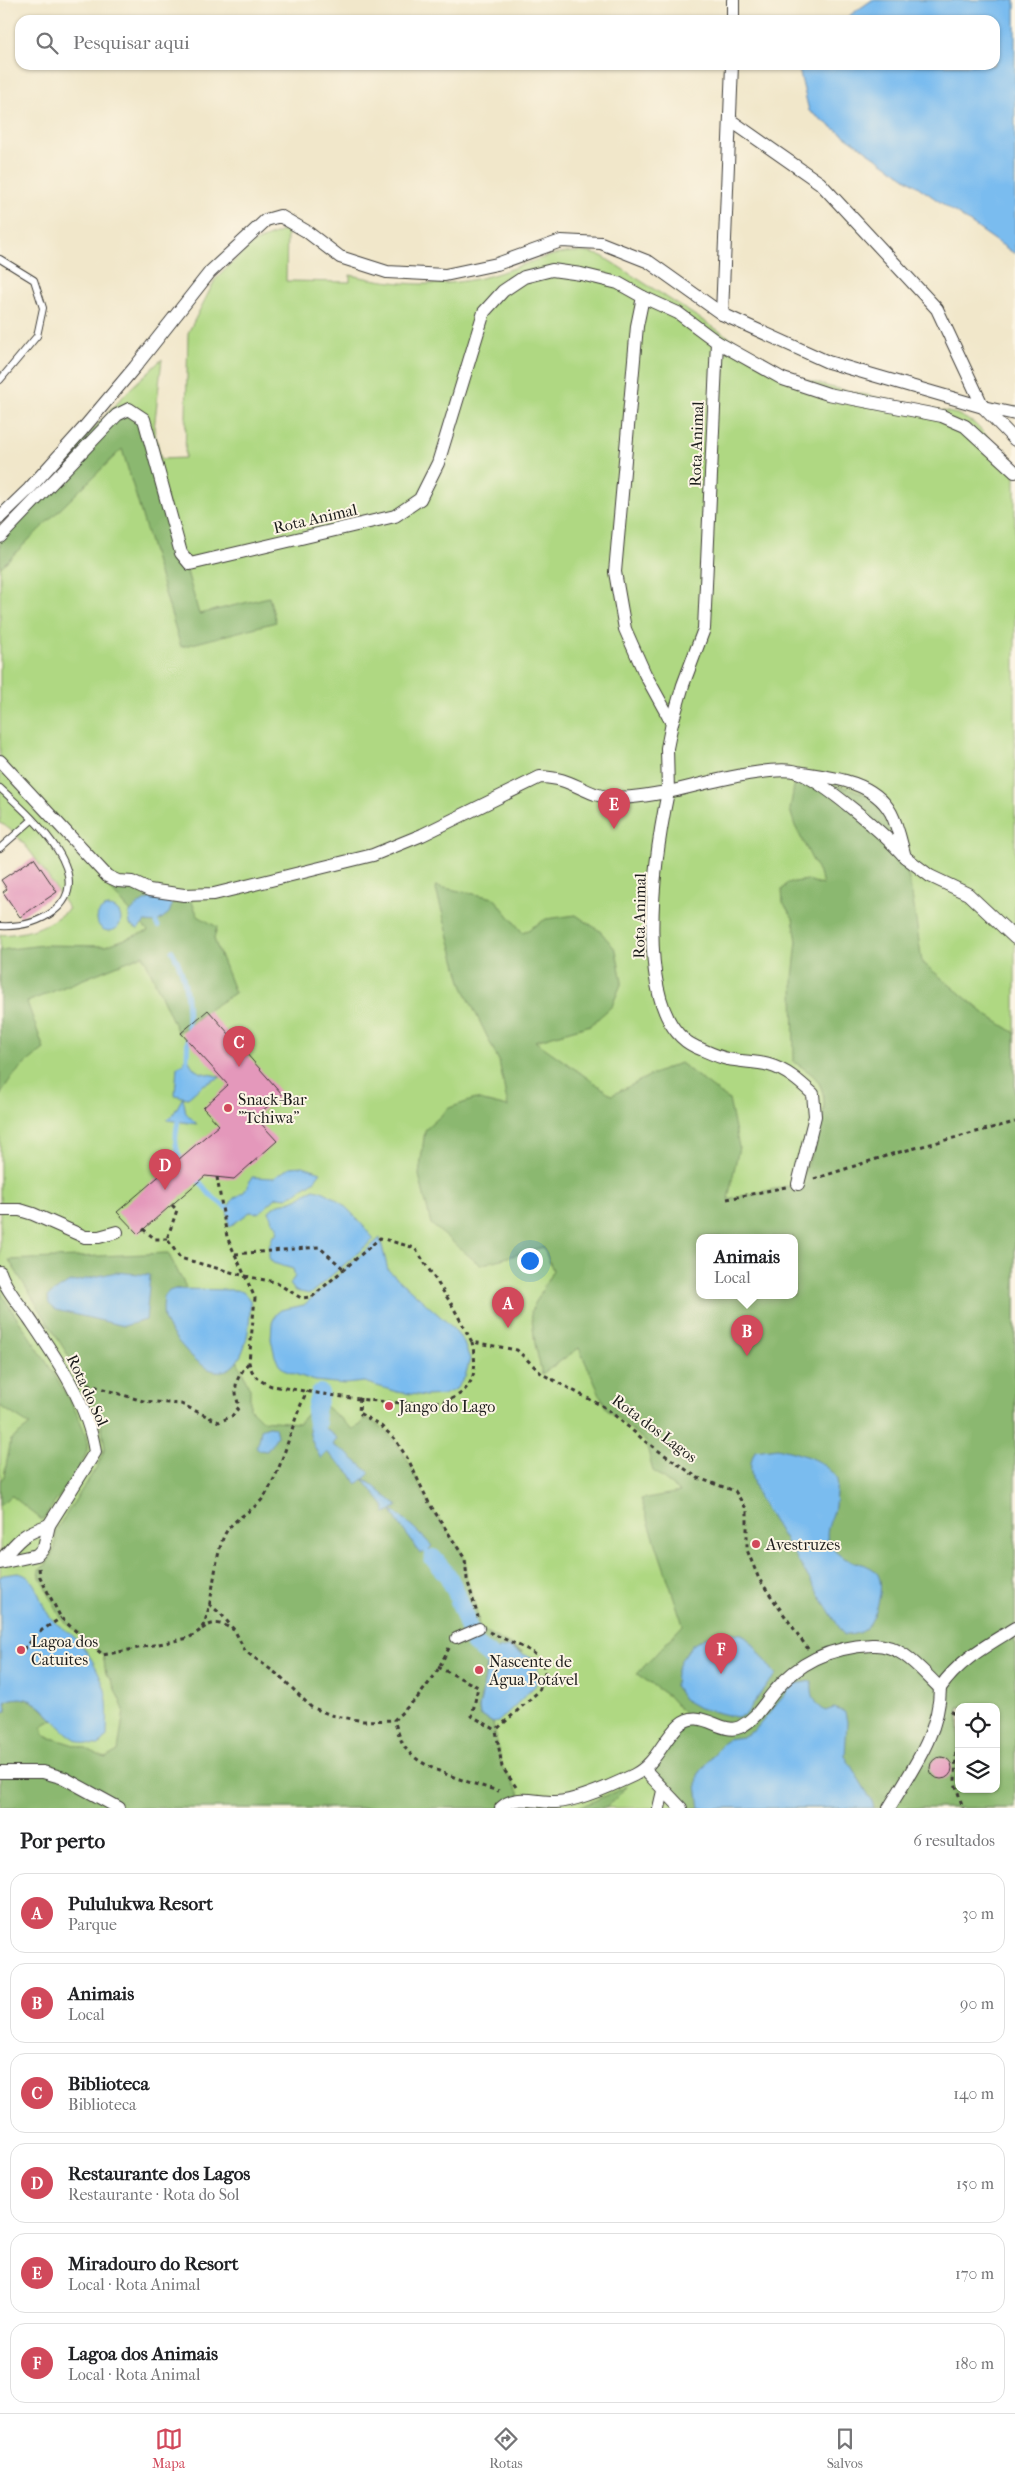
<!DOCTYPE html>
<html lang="pt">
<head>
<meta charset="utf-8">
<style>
  :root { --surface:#fff; --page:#f6f6f6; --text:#202124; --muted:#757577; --line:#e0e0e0; --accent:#d1495b }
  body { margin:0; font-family:"IM FELL French Canon",serif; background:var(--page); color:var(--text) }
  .controls { position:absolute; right:15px; bottom:15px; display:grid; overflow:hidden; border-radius:10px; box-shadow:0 1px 4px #0004 }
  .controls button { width:45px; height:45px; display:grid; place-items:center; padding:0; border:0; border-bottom:1px solid var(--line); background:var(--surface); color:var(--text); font:25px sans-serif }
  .you { position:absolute; left:529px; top:1260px; width:18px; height:18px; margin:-12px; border:4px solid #fff; border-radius:50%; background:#1a73e8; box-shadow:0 0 0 8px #1a73e833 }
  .badge { display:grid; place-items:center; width:32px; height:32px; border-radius:50%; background:var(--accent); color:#fff; font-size:16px; font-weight:700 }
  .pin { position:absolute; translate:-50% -41px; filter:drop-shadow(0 1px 2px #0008) }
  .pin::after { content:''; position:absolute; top:26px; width:18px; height:15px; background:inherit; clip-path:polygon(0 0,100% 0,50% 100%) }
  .popup { position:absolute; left:696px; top:1234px; width:102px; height:65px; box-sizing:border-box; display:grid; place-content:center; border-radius:10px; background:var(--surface); filter:drop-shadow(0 1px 4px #0005); font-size:16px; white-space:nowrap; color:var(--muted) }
  .popup b { font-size:19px; color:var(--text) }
  .popup::after { content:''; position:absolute; left:50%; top:100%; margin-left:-10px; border:10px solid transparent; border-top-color:var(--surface) }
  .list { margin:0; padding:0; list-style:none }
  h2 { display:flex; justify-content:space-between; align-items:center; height:65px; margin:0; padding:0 20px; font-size:21px }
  h2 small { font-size:16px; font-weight:400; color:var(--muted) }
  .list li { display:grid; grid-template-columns:32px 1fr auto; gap:15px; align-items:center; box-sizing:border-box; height:80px; margin:0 10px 10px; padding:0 10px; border:1px solid var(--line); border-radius:15px }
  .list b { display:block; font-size:19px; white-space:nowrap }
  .list p { margin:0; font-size:16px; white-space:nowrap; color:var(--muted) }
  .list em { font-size:16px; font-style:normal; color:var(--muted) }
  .icon { flex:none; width:28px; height:28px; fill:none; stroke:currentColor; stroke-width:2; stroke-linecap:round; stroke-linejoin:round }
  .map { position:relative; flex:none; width:1015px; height:1808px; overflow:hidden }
  .search { position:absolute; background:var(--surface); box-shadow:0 1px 4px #0004; left:15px; right:15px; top:15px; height:55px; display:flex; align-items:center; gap:12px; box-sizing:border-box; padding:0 18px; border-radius:15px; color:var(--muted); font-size:19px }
  .sheet { height:605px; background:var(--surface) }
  nav { display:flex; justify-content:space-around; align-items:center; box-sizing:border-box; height:70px; border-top:1px solid var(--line); background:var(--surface); font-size:14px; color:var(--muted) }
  nav a { display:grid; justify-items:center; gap:2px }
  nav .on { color:var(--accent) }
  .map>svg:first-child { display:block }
  .green { fill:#afd882; stroke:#667a4f; fill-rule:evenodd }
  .forest { fill:#8bb870; stroke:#546a46; fill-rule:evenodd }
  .water { fill:#7abcef; stroke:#4b6c86 }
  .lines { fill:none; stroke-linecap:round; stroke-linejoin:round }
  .stream { stroke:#7abcef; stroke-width:5 }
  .canal { stroke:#7abcef; stroke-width:18 }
  .building { fill:#e498bb }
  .service-casing { stroke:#3c3a36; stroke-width:8 }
  .pedestrian-casing { stroke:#3c3a36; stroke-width:12 }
  .minor-casing { stroke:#3c3a36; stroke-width:14 }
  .path { stroke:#3c3a36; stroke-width:3; stroke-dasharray:4 4; stroke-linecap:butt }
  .service { stroke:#fff; stroke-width:6 }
  .pedestrian { stroke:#fff; stroke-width:10 }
  .minor { stroke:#fff; stroke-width:12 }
  .poi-dot { fill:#d1495b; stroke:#fcf5e5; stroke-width:2 }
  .labels { text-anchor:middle; stroke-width:4; stroke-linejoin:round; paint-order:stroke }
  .street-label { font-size:16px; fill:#1c1c1c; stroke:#fcf5e5 }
  .poi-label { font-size:16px; fill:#1c1c1c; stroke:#fcf5e5; text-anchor:start }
</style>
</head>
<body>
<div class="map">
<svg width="1015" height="1808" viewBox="0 0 1015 1808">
  <rect width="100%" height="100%" fill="#fcf5e5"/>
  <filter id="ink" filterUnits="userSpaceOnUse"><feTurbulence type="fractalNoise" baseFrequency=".02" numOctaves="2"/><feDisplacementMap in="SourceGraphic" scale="10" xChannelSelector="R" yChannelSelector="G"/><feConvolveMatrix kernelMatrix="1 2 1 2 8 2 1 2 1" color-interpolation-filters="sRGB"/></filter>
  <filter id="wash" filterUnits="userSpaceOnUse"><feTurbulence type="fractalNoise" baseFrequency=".0096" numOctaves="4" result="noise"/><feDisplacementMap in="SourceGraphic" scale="20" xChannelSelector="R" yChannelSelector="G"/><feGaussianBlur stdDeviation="1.12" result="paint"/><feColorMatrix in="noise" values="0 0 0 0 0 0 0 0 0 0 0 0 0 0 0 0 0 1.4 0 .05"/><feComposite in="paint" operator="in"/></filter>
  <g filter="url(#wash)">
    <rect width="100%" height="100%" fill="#f1e7ca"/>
    <path class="green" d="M287,229L286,281L350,282V275C394,284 431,288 476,279C509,273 547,251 579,252C587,252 595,254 602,256L749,350L794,376L830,387L957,414L974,423L1015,464V1808H0V935C31,933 44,928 69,909C54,887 23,833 0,823V529L131,388L162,359L154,429L161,459L185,458L188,333L215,280L251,244ZM700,1237H794V1295H700ZM959,1707H996V1789H959Z"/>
    <g class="forest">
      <path d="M129,409L144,419L199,614L269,597L276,622L181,647L122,449L0,568V529L111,410L117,415Z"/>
      <path d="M795,780C819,784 849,784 870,797C908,821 915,920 922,962L985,1014L1015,1033V1808H681L644,1769L689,1719L668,1696L637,1674L683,1625L641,1499L680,1492L653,1471L646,1442L606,1408L579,1348L542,1374L535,1344L531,1311L553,1270L543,1247L480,1265L431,1224L419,1175L425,1130L449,1108L475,1099L508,1107L499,1061L462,985L435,886L494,898L523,933L546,919L576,915L600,931L616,950L622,982L612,1006L591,1025L535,1041L612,1095L651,1075L680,1063L729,1100L739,1147L728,1199L798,1184C811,1160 833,1111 820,1085C816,1075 803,1068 794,1062L793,978L797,941L793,918L783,903L782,890L787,883L808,880L823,885L821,877L795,826L790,810ZM700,1237H794V1295H700ZM959,1707H996V1789H959Z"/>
      <path d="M101,879L167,899L191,900L198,916L217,927L214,939L235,993L208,1010L178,1033L143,955L27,1002L44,1049C26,1063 10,1075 0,1096V950L44,945L105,946L148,931Z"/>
      <path d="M168,1253L187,1289H175L229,1367L237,1360L250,1389V1408L262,1420L299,1423L317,1402L325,1406L353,1429L362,1424L364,1417C402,1434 411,1470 428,1503C438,1522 456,1538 464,1558C467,1564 465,1573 467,1580C472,1597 478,1610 479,1628L523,1652L508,1647L491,1657L487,1667L479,1709L480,1715L493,1723L502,1767L519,1791L520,1807L524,1808H0V1712L7,1711L6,1701C28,1692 38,1705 54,1720L46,1723L42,1728L45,1736L84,1748L105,1758L118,1751L124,1710L111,1680L106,1674L103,1655L61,1618L40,1577L39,1569L46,1565L55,1548L56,1530L98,1465L105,1448L101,1424L76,1368L9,1260Z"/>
      <path d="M0,1291C16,1321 93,1420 87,1450C83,1468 53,1504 42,1520L11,1495L0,1506V1481L4,1476L11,1440L30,1425L0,1406Z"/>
      <path d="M628,1786L606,1808H578Z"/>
    </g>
    <g class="water">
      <path d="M872,0H1015V254L809,111L798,65H995V20H843Z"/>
      <path d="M156,897L167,899L172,905L169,913L156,923L145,922L138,929L130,925L129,914C137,905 144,899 156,897Z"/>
      <circle cx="109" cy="919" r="12"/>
      <path d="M187,1054C194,1077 201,1071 221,1077L203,1085L188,1098L183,1097L186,1113L197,1124L167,1120L174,1113L183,1097L175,1095L177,1067L183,1064Z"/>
      <path d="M303,1166L321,1172L314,1181L287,1198L277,1197L259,1213L250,1212L229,1227L227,1208L234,1198L244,1192L252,1177L274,1178L290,1167Z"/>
      <path d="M314,1189C338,1193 359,1221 374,1239L310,1294L295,1291L290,1284L295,1276L293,1269L273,1263L269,1258V1247L273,1235L277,1234L278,1226L272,1221L269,1211C281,1201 279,1205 292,1201C300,1199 305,1192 314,1189Z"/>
      <path d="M380,1238L388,1270L450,1325L463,1341L470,1359L465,1377L456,1389L443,1395L425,1396L397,1392L364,1382L345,1384L315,1381L286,1371L279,1365L275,1356L271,1339L272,1323L276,1314L281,1310L304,1305Z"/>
      <path d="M116,1272L150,1275L146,1320L124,1326L56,1310L49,1304L48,1296L68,1283Z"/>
      <path d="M175,1289L236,1290L243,1292L250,1300C251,1320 247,1376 215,1371C198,1368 174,1338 166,1324C162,1316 163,1306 164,1297L169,1291Z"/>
      <path d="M317,1402L322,1426L337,1438L333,1445L348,1454L370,1473L364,1479C377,1487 386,1498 398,1506L392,1510C407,1521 420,1533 432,1546L429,1549L442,1557L455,1571L445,1578C434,1573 431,1561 423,1552L420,1554C411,1538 399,1527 392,1511L386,1514L384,1506L363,1479L357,1485L351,1474L327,1452L321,1459C308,1435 304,1427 317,1402Z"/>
      <path d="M269,1426L275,1427L277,1436L267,1451L258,1450L256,1447L259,1441L261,1429Z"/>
      <path d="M777,1448C801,1454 822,1458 837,1479C836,1488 836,1497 835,1506C833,1518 823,1531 829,1543C845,1574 886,1552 880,1594C878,1604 876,1614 870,1623C864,1633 854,1635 844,1635L759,1498C753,1482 746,1468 755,1451Z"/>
      <path d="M18,1573C37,1576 38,1599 48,1614C54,1624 62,1627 71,1634C86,1647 100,1671 105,1690C109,1704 107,1722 107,1736L99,1745C56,1748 47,1684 6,1701L7,1711L0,1712V1577L3,1575Z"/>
      <path d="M726,1632L742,1634L753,1644L776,1675L764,1688L751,1708L745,1715L736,1717L699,1708L683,1699L675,1686L676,1672L681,1660L692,1645L710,1635Z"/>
      <path d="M508,1647L536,1660C539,1670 538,1677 535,1686L498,1722L493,1723L480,1715L479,1709L487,1667L498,1649Z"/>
      <path d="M812,1681C811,1695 814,1703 825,1711L834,1708L845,1712L847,1722L845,1756L872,1801L874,1808H700L697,1785L698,1775L722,1744L728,1739L742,1737L755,1730L794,1684Z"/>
    </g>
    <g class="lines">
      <g class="stream">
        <path d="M156,923L158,926"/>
        <path d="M172,951C192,983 188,1023 187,1060"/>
        <path d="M179,1115C176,1132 172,1147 183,1161"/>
        <path d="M195,1176L211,1196L227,1208"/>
      </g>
      <g class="canal">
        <path d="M317,1424L315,1411L320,1393"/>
        <path d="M433,1558L448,1576L456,1592L474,1643L491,1657"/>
      </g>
    </g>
    <g id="blocks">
      <g class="building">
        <path d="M34,858L57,892L20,917L3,892L7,889L1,880Z"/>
        <path d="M208,1010L282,1094L255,1117L277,1141L234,1179L205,1176L138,1234L117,1212L219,1125L203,1108L228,1085L181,1033Z"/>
        <circle cx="941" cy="1768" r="11"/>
      </g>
    </g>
  </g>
  <g filter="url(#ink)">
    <use href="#blocks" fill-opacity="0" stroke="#3c3a36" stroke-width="1"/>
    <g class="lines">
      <defs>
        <g id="service">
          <path d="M0,259L34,280L43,308L37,336L0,380"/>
          <path d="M0,788C27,813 100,875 54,911C38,923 20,927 0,926"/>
          <path d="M0,848L32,820"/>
        </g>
        <path id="pedestrian" d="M456,1638L479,1628"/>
        <g id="minor">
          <path d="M733,20V0"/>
          <path d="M730,120L820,183L937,309L983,407L1015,440"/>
          <path d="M722,314L732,65"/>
          <path d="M717,342L704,629L683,685L672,723L667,748L668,792C696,786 772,764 797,772C823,781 887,836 905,857C901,843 898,826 891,813C873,780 829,777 796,772"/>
          <path d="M0,517L29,489L82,430L135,367L210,272L266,220L280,216L306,231L340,257L387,272L445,275L497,264L561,241L601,243L649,262L722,314L828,362L983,407L1015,414"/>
          <path d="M0,537L117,415L129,409L144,419L181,553L190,564L395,516L420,499L438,463L484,312L503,291L524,277L552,270L581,274L618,283L643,297"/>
          <path d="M672,723L645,674L625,629L615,572L637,326L643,297L678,313L717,342L783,379L828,394L942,416L965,426L1015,472"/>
          <path d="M0,761L107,876L118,881L132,882L149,890L184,895L214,894L373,855L422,835L540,777C566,778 572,785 595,794C618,802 645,795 668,792C656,849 629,1017 696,1047C706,1051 717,1057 728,1059C741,1062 756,1061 769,1065C787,1070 800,1082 813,1094L815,1116L798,1184"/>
          <path d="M905,857L930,876L968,894L1015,938"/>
          <path d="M0,1210H20L33,1214L85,1237H99L117,1232"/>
          <path d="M0,1272C5,1288 19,1304 29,1318C56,1358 88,1403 95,1452L49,1525L44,1547L37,1555L0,1563"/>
          <path d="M0,1561C21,1538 19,1536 49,1525"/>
          <path d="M940,1688C959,1660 986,1646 1015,1628"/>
          <path d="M644,1769L681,1808"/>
          <path d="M0,1772H43L64,1778L119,1808"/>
          <path d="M501,1808C516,1793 538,1803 556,1802C578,1801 613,1785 634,1775C656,1764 662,1741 679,1725C701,1706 721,1736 740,1727C756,1719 763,1705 774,1692C799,1661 832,1647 872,1645C901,1643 921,1670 940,1688"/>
          <path d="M659,1808L663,1791"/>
          <path d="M889,1808C911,1771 940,1733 940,1688"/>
        </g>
      </defs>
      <use href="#service" class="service-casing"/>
      <use href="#pedestrian" class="pedestrian-casing"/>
      <use href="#minor" class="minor-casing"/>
      <g class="path">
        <path d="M217,1177L227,1237L245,1276L275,1282L301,1298L312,1297L380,1238L415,1248L452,1305L472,1342L517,1350L542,1374L606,1408L646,1442L698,1478L735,1491L747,1510V1550L759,1579L808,1649"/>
        <path d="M814,1179L892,1154L1015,1122"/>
        <path d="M727,1199L786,1187"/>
        <path d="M172,1205L177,1210L167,1239L180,1258L245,1276L255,1298L249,1362C252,1376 259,1381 272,1386C310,1391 427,1415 457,1396C478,1382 476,1363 472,1342"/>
        <path d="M143,1229L155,1239H167"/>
        <path d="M235,1254L319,1247L345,1270"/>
        <path d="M87,1384L143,1401L181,1404L219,1422L232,1416L239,1407C233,1385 235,1380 249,1362"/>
        <path d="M360,1398L359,1413L380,1425L395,1439L409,1461L429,1503L465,1559L467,1579L478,1617"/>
        <path d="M39,1568L40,1577L61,1618L103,1655L189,1638C193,1635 199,1632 201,1629C213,1612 213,1561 224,1536C232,1518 253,1512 264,1497C285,1465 290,1425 307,1391"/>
        <path d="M209,1604L222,1615L235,1631L245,1651L281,1677L311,1707L331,1715L363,1721L394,1720"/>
        <path d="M202,1629C215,1620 221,1623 234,1630"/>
        <path d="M489,1632L531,1651L542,1660L545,1674L539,1691L496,1730"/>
        <path d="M449,1648L435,1675L418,1697L394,1720C397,1728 400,1741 406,1749C422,1770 474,1784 499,1791"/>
        <path d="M18,1655L42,1630L61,1618"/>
        <path d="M438,1667L478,1687L472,1716L496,1730L502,1767L516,1787"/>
        <path d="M951,1711L959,1722"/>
        <path d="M959,1746L956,1749L955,1783L963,1808"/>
      </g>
      <use href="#service" class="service"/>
      <use href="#pedestrian" class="pedestrian"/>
      <use href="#minor" class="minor"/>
    </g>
  </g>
  <g class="poi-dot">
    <circle cx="228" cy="1108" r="5"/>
    <circle cx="389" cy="1406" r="5"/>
    <circle cx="756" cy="1544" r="5"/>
    <circle cx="21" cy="1650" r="5"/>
    <circle cx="479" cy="1670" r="5"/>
  </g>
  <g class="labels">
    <g class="street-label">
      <text transform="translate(696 444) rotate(-88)" y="6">Rota Animal</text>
      <text transform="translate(315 518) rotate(-13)" y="6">Rota Animal</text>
      <text transform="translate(639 916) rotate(-89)" y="6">Rota Animal</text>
      <text transform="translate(88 1390) rotate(65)" y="6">Rota do Sol</text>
      <text transform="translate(655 1428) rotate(37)" y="6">Rota dos Lagos</text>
    </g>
    <g class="poi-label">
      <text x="238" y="1105">Snack-Bar<tspan x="238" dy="18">"Tchiwa"</tspan></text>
      <text x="399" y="1412">Jango do Lago</text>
      <text x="766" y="1550">Avestruzes</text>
      <text x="31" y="1647">Lagoa dos<tspan x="31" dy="18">Catuites</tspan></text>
      <text x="489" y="1667">Nascente de<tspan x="489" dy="18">Água Potável</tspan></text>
    </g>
  </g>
</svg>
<div class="controls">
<button><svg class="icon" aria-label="locate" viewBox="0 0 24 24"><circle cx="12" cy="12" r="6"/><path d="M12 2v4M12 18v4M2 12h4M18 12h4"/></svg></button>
<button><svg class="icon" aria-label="layers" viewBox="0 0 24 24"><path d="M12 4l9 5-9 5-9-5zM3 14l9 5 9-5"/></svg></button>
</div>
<div class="you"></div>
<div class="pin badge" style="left:508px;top:1328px">A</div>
<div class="pin badge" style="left:747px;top:1356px">B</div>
<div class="popup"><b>Animais</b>Local</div>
<div class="pin badge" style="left:239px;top:1067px">C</div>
<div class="pin badge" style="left:165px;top:1190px">D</div>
<div class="pin badge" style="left:614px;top:829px">E</div>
<div class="pin badge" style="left:721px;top:1674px">F</div>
<div class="search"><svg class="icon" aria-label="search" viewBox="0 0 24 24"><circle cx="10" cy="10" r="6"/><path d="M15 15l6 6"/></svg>Pesquisar aqui</div>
</div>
<section class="sheet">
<h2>Por perto<small>6 resultados</small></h2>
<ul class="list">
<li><span class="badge">A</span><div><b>Pululukwa Resort</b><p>Parque</p></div><em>30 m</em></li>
<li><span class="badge">B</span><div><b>Animais</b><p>Local</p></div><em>90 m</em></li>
<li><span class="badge">C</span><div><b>Biblioteca</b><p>Biblioteca</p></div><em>140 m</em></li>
<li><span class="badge">D</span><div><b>Restaurante dos Lagos</b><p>Restaurante · Rota do Sol</p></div><em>150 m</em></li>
<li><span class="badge">E</span><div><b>Miradouro do Resort</b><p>Local · Rota Animal</p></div><em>170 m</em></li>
<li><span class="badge">F</span><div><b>Lagoa dos Animais</b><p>Local · Rota Animal</p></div><em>180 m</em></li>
</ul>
</section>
<nav>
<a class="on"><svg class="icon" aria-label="map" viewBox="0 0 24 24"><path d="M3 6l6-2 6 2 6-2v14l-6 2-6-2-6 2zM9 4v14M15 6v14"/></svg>Mapa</a>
<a><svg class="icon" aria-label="directions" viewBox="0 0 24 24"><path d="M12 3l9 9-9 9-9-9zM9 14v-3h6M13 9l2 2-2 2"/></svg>Rotas</a>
<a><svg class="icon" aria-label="saved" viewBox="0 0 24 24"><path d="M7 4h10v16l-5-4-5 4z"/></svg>Salvos</a>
</nav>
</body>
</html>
